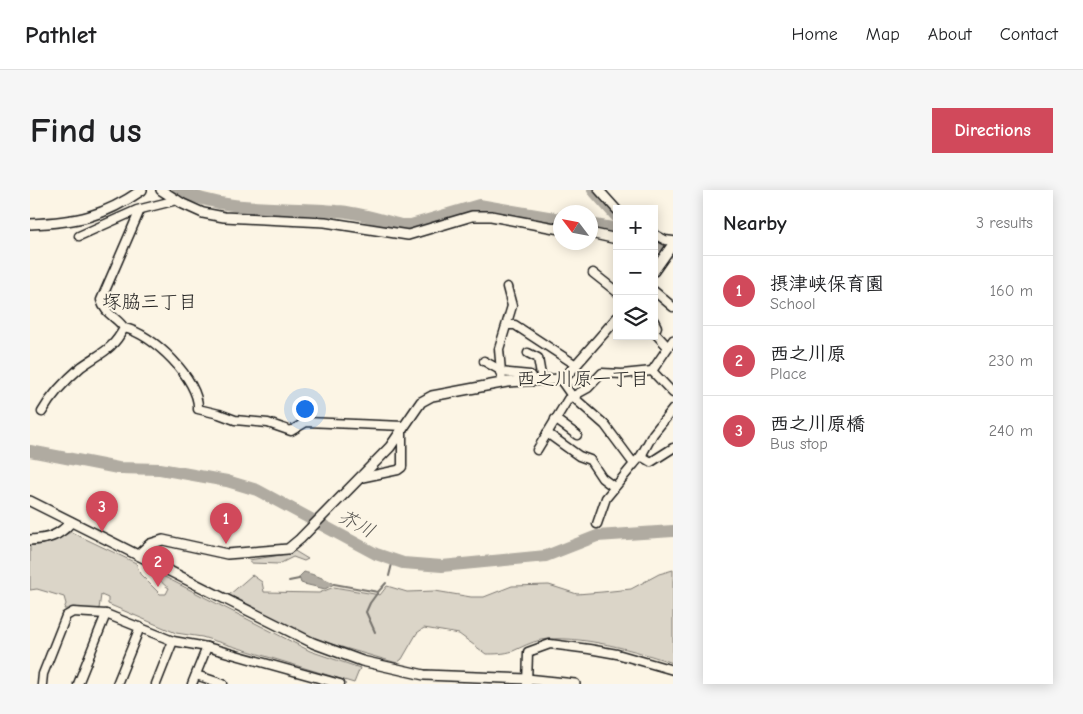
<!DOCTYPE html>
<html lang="en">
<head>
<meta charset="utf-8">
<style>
  :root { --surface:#fff; --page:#f6f6f6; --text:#202124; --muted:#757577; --line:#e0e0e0; --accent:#d1495b }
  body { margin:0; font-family:"Comic Neue","Klee One",sans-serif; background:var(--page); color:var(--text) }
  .controls { position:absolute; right:15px; top:15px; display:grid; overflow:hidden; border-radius:0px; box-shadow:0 2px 12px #0003 }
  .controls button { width:45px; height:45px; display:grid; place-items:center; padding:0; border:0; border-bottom:1px solid var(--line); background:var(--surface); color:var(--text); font:25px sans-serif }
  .compass { position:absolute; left:523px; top:15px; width:45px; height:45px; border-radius:50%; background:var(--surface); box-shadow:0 2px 12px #0003; rotate:302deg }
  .you { position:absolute; left:274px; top:218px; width:18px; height:18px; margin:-12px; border:4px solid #fff; border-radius:50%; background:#1a73e8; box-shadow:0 0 0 8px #1a73e833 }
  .badge { display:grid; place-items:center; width:32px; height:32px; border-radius:50%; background:var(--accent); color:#fff; font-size:16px; font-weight:700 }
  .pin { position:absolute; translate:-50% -41px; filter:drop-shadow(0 1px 2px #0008) }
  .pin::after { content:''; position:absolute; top:26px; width:18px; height:15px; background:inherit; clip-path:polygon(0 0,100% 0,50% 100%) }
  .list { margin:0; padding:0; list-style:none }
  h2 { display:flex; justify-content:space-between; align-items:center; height:65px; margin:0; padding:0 20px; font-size:21px }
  h2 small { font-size:16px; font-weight:400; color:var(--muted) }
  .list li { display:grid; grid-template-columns:32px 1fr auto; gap:15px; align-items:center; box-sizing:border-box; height:70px; padding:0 20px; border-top:1px solid var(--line) }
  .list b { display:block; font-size:19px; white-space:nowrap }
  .list p { margin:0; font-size:16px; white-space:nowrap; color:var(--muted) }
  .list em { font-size:16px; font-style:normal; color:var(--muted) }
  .icon { flex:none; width:28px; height:28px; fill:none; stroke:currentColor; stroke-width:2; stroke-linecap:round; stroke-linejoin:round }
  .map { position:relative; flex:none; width:643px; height:494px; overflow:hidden; border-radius:0px }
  header { display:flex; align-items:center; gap:30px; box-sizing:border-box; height:70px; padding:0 25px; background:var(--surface); border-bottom:1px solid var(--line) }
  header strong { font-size:24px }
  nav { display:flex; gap:28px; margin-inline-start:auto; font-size:18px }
  .intro { display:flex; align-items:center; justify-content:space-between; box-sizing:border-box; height:120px; padding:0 30px }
  h1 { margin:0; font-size:35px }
  .button { padding:12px 22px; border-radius:0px; background:var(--accent); color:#fff; font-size:18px; font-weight:700 }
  main { display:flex; gap:30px; padding:0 30px }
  aside { flex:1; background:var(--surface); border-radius:0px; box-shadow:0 2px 12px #0003 }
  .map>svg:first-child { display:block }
  .green { fill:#dbd5c8; stroke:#7c7872 }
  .water { fill:#b0aba1; stroke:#75726c }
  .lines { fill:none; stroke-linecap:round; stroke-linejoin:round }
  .stream { stroke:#75726c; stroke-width:2 }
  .river { stroke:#b0aba1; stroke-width:12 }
  .minor-casing { stroke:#1c1c1c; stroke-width:11 }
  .tertiary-casing { stroke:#1c1c1c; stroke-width:12 }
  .minor { stroke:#fcf5e5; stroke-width:8 }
  .tertiary { stroke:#fcf5e5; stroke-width:9 }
  .labels { text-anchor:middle; stroke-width:4.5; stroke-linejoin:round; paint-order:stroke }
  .neighbourhood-label { font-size:19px; fill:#1c1c1c; stroke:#fcf5e5 }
  .water-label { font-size:19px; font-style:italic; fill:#575551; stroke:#fcf5e5 }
</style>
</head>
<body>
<header>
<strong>Pathlet</strong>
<nav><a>Home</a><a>Map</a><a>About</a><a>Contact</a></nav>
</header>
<div class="intro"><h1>Find us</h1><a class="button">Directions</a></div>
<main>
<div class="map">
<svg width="643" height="494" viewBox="0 0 643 494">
  <rect width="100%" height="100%" fill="#fcf5e5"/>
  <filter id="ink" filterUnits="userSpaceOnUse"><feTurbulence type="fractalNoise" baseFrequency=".02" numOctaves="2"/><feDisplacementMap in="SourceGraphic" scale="10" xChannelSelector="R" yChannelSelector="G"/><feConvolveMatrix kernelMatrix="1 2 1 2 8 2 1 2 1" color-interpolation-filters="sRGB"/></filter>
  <g filter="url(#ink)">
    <g class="green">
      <path d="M41,342L106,373L110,384L130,404H136L139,398C131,394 129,386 119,383L121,380L280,461L330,478L324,493L172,447L146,443L78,414V408L71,405L69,419H34L36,414L34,407L7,399L0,400V355C18,356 26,349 41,342Z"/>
      <path d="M263,360L278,369L274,371L263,367L249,374L220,373L219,370L251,365Z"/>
      <path d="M643,380V473C608,461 548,444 511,450C501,452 492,457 483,461C474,464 465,464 456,464L429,444L394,438L387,443L372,469L367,473L287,450L199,405L222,385L232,392L234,402L289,403L304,397L350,405L357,396L377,402L405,401L441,407H454L482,396L519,395L547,404L572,402L601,399L629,384Z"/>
    </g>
    <path class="water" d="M274,382C279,383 302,391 304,394L295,399L274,394L271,393L269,387Z"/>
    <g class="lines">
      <g class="stream">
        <path d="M359,386L363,370"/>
        <path d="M259,391L269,389"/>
        <path d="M304,394L348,402L356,393"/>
        <path d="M345,442L336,422L340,413L348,402"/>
      </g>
      <g class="river">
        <path d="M148,0C197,23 255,16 307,21C329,22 350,30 371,35H381L449,15L530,29"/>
        <path d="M563,0L587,27"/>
        <path d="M560,34L587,39"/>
        <path d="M624,52L643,62"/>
        <path d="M0,261L88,278L130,279L197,291L227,300L346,364L373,373L412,376L516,366L567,346L643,341"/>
      </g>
      <defs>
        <g id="minor">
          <path d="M569,0L587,20"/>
          <path d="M624,44L635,50L643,51"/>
          <path d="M49,46L107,20L147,10"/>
          <path d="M563,83L587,102"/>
          <path d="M624,101L643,117"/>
          <path d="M624,131L627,137L624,141"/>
          <path d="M477,135H485L546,175"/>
          <path d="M94,138C122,143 170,190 168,219L189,224L205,230L238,233L261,241L276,232L374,236"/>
          <path d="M624,142L638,157"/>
          <path d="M498,163L508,168L512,191"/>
          <path d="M454,171L470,180"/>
          <path d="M622,181L643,203"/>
          <path d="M470,182L500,185L504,191"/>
          <path d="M530,189L542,206L575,235L604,274L611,266L621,272L643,258"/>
          <path d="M472,193L469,159L482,116L477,97"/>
          <path d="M12,222C21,206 37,189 51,177C70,163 82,161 94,138C87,127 75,125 71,110L110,20"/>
          <path d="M525,229L547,245"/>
          <path d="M517,243L549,266L560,270L572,288L584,297"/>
          <path d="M507,260L538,209L558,198L572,183L592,184L622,181L643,150"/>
          <path d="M611,266L623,244L643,219"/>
          <path d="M330,288L368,280L372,277V239"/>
          <path d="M567,334L576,308L604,274"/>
          <path d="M166,485L193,494"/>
          <path d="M12,494L13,484L36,426L43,422L76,424L143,451L177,457L310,494"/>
          <path d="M48,494L76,424"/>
          <path d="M87,494L110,437"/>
          <path d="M126,494L143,451"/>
          <path d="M162,494L177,457"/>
          <path d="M497,494L498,462L520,454L559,459L587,464L643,480"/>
        </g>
        <g id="tertiary">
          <path d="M131,0L153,14L173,23L194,27L295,32L378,45L442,26H461L530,39"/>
          <path d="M0,34C47,32 73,27 112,0"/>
          <path d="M560,43L587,49"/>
          <path d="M624,81L643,54"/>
          <path d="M0,311L283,453L332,471L394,485L497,489L545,494"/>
          <path d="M0,350C18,349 29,346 41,332"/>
          <path d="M108,365L120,354L133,350L197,364L258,359L270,349L360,257L391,212L402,206L477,192L530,189L538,184L587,128"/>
        </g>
      </defs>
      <use href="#minor" class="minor-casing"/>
      <use href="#tertiary" class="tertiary-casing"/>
      <use href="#minor" class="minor"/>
      <use href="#tertiary" class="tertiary"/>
    </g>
  </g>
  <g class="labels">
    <g class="neighbourhood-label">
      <text x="120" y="118">塚脇三丁目</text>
      <text x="553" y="195">西之川原一丁目</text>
    </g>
    <g class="water-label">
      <text transform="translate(327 333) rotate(28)" y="7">芥川</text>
    </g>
  </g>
</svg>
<div class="controls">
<button>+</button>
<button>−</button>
<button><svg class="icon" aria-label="layers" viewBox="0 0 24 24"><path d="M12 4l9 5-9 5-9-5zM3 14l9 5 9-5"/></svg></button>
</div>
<svg class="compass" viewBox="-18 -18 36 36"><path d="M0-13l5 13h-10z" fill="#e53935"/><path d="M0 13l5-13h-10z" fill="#757577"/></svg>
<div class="you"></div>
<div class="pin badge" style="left:196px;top:354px">1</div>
<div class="pin badge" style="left:128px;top:397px">2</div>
<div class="pin badge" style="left:72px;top:342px">3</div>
</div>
<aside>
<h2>Nearby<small>3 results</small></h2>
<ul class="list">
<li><span class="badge">1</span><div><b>摂津峡保育園</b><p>School</p></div><em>160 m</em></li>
<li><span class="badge">2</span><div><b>西之川原</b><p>Place</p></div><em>230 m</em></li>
<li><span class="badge">3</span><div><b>西之川原橋</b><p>Bus stop</p></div><em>240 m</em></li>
</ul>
</aside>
</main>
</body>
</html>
